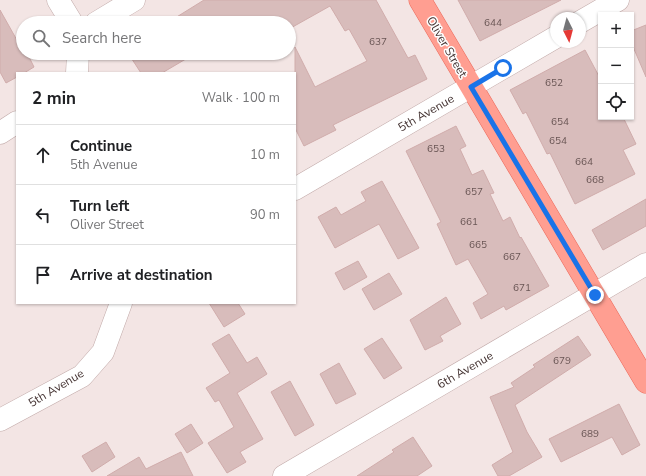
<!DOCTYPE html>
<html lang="en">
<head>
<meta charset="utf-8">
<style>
  :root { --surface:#fff; --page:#f2f2f2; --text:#202124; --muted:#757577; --line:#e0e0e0 }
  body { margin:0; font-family:"Nunito Sans",sans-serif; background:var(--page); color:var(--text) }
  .controls { position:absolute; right:12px; top:12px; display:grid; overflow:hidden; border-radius:0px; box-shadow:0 1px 3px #0004 }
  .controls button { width:36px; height:36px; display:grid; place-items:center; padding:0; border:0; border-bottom:1px solid var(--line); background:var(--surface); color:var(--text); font:20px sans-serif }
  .compass { position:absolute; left:550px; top:12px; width:36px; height:36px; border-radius:50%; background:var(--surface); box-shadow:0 1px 3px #0004; rotate:174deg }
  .stop { position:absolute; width:12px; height:12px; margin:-9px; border:3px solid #1a73e8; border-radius:50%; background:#fff }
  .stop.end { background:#1a73e8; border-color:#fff; box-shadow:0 1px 4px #0008 }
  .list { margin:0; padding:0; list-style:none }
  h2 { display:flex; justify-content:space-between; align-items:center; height:52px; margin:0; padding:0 16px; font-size:17px }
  h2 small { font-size:13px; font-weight:400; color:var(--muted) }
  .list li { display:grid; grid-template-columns:26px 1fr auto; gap:12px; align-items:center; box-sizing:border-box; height:60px; padding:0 16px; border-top:1px solid var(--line) }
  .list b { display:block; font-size:15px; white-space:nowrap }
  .list p { margin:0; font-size:13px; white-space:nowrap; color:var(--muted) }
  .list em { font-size:13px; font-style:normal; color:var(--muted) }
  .icon { flex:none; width:22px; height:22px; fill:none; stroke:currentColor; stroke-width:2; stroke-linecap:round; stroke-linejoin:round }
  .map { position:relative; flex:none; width:646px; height:476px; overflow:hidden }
  .search { position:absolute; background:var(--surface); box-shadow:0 1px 3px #0004; left:16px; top:16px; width:280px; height:44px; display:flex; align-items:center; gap:10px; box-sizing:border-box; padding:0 14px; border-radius:22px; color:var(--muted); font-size:15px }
  .panel { position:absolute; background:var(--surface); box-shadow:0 1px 3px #0004; left:16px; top:72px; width:280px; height:232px; border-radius:0px }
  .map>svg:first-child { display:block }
  .building { fill:#d8bcbb; stroke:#d0acab }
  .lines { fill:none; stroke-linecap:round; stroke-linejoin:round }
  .minor-casing { stroke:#c2aaa9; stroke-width:23 }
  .major-casing { stroke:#eb695a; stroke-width:23 }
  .minor { stroke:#fff; stroke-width:22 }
  .major { stroke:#ff9e91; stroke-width:22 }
  .route { stroke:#1a73e8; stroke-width:5 }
  .labels { text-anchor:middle; stroke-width:3; stroke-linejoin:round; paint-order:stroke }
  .number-label { font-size:10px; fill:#6a5655 }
  .street-label { font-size:12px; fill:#453433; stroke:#fff }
</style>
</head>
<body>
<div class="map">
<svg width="646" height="476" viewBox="0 0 646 476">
  <rect width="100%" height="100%" fill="#f3e5e4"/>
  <g class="building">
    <path d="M204,0H376L408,58L415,55L427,79L333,125L336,130L304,146L295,128V47L315,87L367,61L349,29L345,31L330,6L289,29V23H167Z"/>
    <path d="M458,0H561L480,41Z"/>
    <path d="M0,10L18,42L20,41L23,47V53H27L34,67L24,73H17V77L6,83L0,72Z"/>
    <path d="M646,25V77L631,42V31Z"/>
    <path d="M585,50L601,80V117H623L636,144L623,150L635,174L575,204L550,153L547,154L526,112L523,114L510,90Z"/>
    <path d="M128,53H196L162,73H141Z"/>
    <path d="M456,126L466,146L460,149L472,175L483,170L494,193L490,194L503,221L510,217L520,238L521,237L549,286L506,310L504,306L481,319L473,303L488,294L468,259L456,265L437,224L441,222L406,151Z"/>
    <path d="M382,181L419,248L398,259L379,224L335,248L318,217L336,207L341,215L366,201L361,192Z"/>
    <path d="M646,199V226L603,250L592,230Z"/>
    <path d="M358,261L367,277L344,290L335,273Z"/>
    <path d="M389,273L402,294L374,310L362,289Z"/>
    <path d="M446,297L461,324L440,336L443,341L425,350L410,320Z"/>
    <path d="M209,303H238L245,314L224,327Z"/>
    <path d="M229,334L247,363L257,357L267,374L237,393L263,439L240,452L246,462L227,473L208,443L234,427L219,400L215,402L206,388L230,373L212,344Z"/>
    <path d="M578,336L591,355L515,405L527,432L542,457L509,476H498L492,465L513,452L490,397L514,387L511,383L535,367L533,365Z"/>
    <path d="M382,338L402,368L384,379L364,349Z"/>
    <path d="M339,363L356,394L336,404L320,374Z"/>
    <path d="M290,381L314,425L295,436L271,392Z"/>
    <path d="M619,404L640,445L622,455L612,437L561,462L549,439Z"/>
    <path d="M191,424L203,443L187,453L175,434Z"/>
    <path d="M413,437L432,466L417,476H357L394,452L392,450Z"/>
    <path d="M106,442L115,457L92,472L82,456Z"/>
    <path d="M181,452L193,476H107L139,457L146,469Z"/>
  </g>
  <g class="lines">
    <defs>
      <g id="minor">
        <path d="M58,0L72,23"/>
        <path d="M580,22L618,0"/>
        <path d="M96,23L134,0"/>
        <path d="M77,73L78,53"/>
        <path d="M0,133L17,122"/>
        <path d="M295,189L556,37"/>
        <path d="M0,420L82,376L103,352L121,303"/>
        <path d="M284,476L646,264"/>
      </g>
      <path id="major" d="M420,0L646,382"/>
    </defs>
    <use href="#minor" class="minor-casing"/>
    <use href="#major" class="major-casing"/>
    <use href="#minor" class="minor"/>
    <use href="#major" class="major"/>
  </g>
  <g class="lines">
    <path class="route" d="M503,68L471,87L595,295"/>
  </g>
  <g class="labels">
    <g class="number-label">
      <text x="493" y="26">644</text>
      <text x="378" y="45">637</text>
      <text x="554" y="86">652</text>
      <text x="560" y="125">654</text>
      <text x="558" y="144">654</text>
      <text x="436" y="152">653</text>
      <text x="584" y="165">664</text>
      <text x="595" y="183">668</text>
      <text x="474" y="195">657</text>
      <text x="469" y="225">661</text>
      <text x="478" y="248">665</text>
      <text x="512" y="260">667</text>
      <text x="522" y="291">671</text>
      <text x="562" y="364">679</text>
      <text x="590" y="437">689</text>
    </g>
    <g class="street-label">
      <text transform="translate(447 47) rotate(60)" y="4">Oliver Street</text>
      <text transform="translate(426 113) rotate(-30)" y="4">5th Avenue</text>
      <text transform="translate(465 370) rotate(-30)" y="4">6th Avenue</text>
      <text transform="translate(56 388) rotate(-31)" y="4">5th Avenue</text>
    </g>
  </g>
</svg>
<div class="controls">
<button>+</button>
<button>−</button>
<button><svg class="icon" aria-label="locate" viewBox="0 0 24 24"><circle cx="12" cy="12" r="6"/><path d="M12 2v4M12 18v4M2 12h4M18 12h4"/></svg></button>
</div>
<svg class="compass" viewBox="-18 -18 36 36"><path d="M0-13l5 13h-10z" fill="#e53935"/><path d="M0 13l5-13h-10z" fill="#757577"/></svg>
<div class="stop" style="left:503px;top:68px"></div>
<div class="stop end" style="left:595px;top:295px"></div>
<div class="search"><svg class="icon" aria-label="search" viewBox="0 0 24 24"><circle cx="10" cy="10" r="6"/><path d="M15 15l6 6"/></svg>Search here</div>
<section class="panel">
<h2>2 min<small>Walk · 100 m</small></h2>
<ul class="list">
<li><svg class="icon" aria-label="ahead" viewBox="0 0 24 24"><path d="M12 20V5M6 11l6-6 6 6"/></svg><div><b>Continue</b><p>5th Avenue</p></div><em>10 m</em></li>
<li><svg class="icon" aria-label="left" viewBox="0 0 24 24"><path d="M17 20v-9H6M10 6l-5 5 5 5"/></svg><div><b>Turn left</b><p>Oliver Street</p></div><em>90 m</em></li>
<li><svg class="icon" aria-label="arrive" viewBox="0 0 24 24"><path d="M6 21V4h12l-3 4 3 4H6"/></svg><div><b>Arrive at destination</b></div></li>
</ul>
</section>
</div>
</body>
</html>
